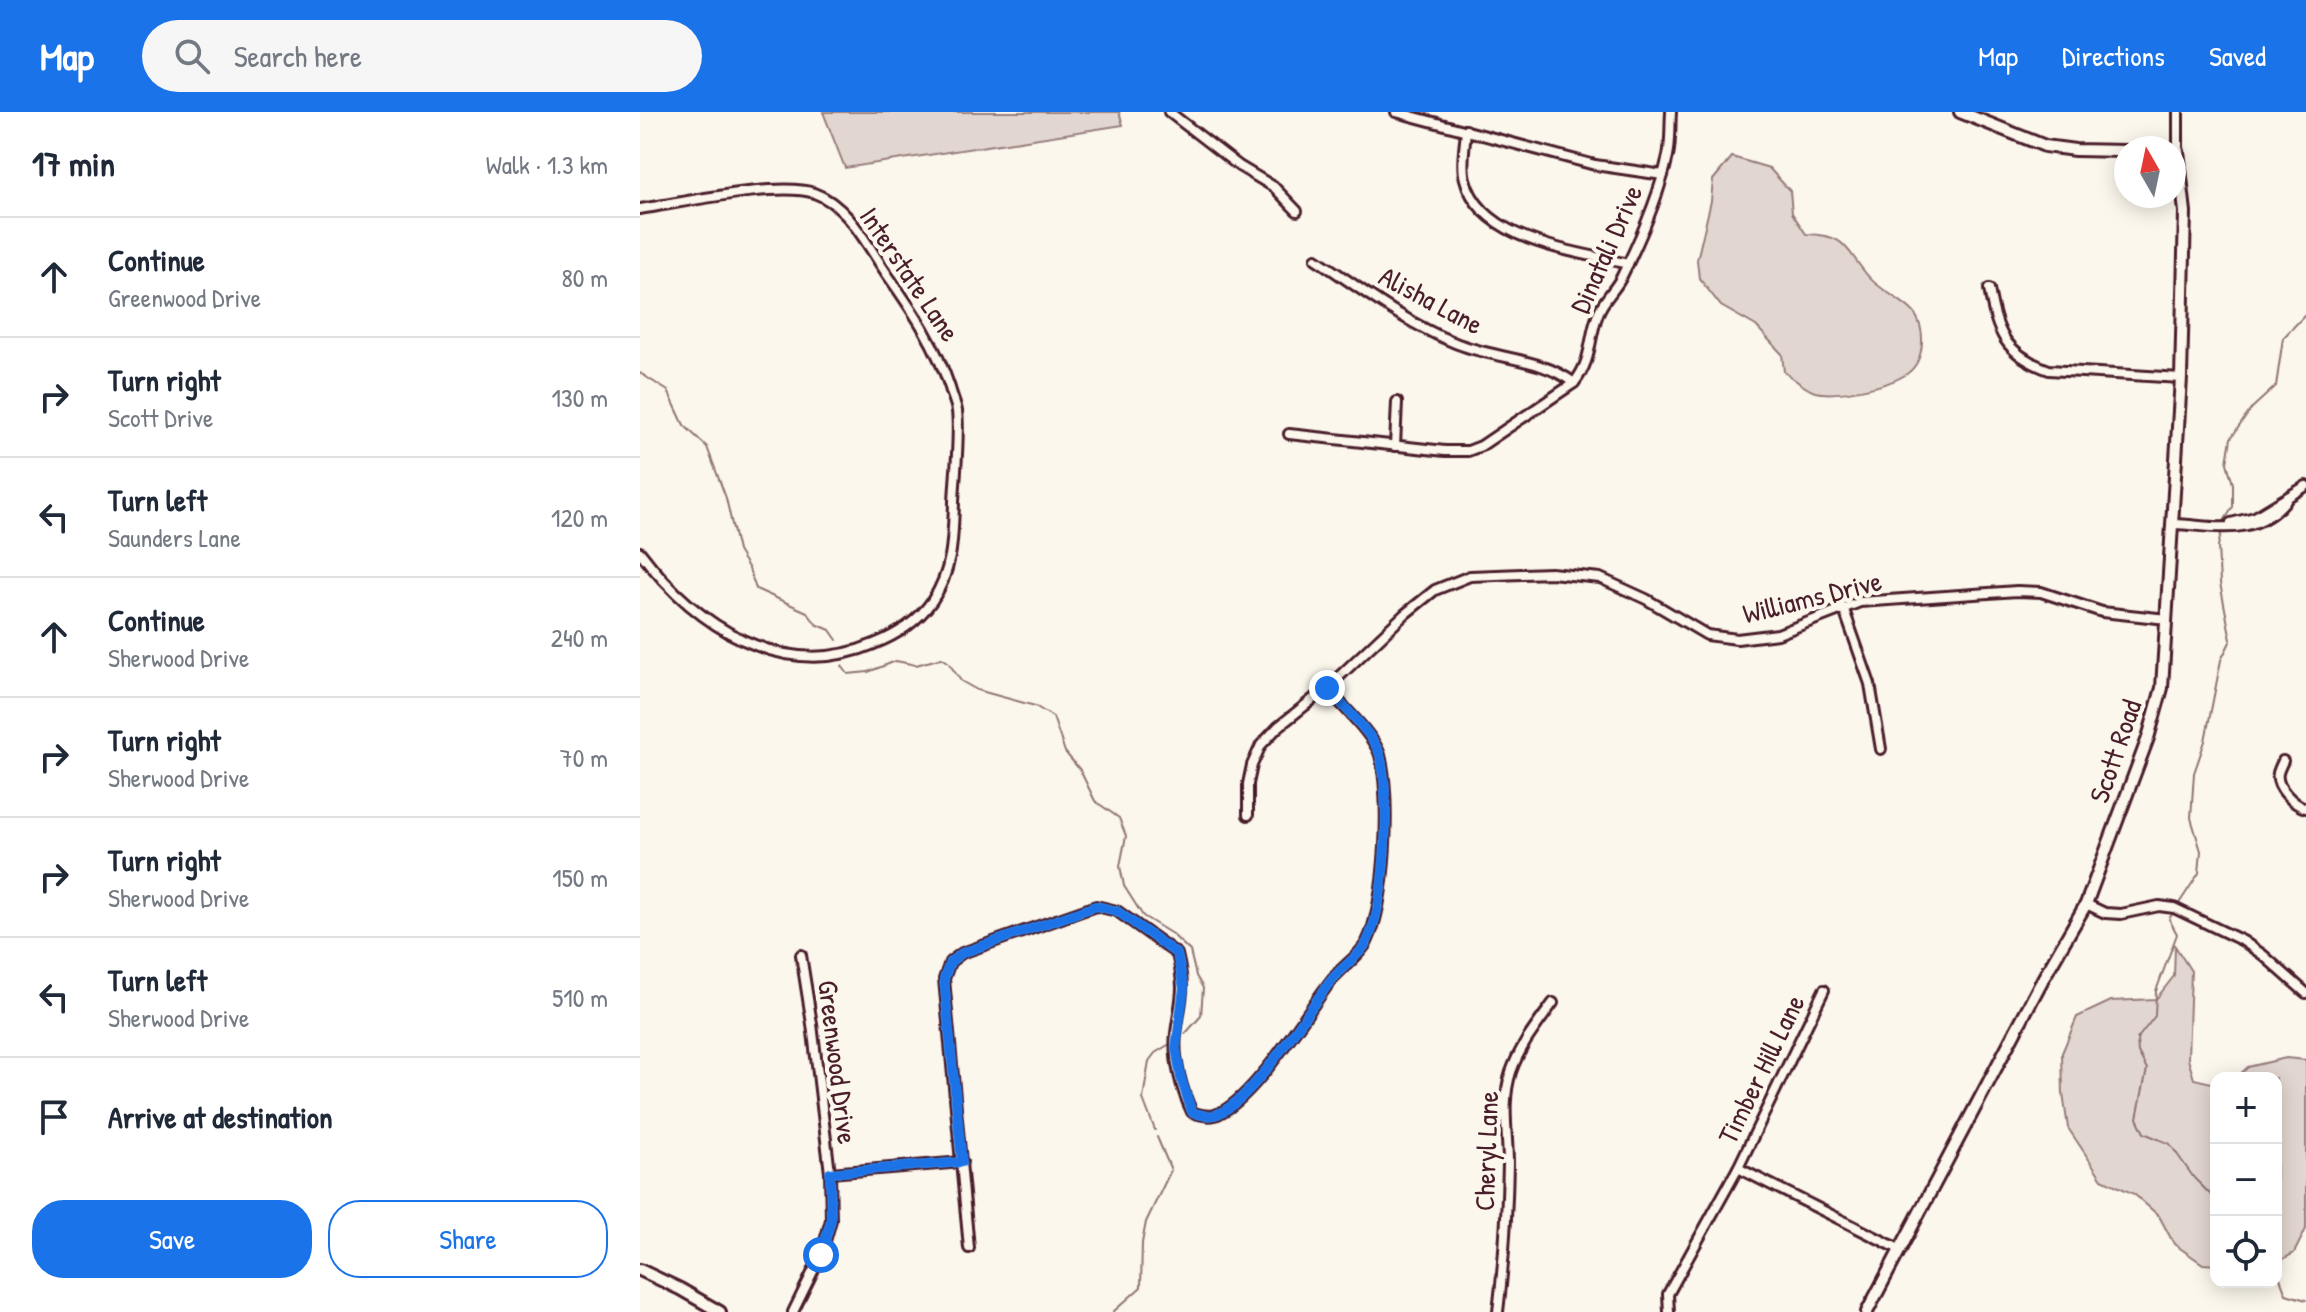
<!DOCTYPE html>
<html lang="en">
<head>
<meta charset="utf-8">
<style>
  :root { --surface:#fff; --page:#f6f6f7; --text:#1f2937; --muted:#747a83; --line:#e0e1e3; --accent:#1a73e8 }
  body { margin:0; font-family:"Patrick Hand",sans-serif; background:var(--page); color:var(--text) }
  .controls { position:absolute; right:24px; bottom:24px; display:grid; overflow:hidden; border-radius:16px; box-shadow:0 4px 20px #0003 }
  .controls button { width:72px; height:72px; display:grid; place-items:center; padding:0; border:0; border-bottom:2px solid var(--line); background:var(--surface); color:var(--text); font:40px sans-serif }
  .compass { position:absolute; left:1474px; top:24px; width:72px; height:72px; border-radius:50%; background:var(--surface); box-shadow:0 4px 20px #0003; rotate:351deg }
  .stop { position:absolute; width:24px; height:24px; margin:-18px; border:6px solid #1a73e8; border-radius:50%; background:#fff }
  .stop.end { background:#1a73e8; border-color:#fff; box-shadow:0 2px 8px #0008 }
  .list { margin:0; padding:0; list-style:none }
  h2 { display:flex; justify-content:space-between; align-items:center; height:104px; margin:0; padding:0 32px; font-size:34px }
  h2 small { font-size:26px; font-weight:400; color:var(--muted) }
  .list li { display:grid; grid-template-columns:52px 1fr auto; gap:24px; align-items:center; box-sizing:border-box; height:120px; padding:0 32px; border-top:2px solid var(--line) }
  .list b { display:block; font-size:30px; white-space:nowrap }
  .list p { margin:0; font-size:26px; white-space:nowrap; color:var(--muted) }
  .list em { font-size:26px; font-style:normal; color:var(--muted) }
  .actions { display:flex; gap:16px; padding:24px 32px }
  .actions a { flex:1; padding:18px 0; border:2px solid var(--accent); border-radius:32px; text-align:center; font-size:28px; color:var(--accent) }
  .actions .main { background:var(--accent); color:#fff }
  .icon { flex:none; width:44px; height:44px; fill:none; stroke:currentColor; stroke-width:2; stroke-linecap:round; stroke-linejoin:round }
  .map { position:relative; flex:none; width:1666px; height:1200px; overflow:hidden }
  header { display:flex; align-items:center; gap:48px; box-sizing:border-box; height:112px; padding:0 40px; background:var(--accent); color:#fff }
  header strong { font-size:38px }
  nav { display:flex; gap:44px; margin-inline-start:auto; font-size:28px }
  .search { width:560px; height:72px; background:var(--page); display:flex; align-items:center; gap:20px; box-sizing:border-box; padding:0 28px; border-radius:44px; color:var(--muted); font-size:30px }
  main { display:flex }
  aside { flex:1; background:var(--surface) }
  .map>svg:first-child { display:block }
  .green { fill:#e2d7d0; stroke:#967b7e; stroke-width:2 }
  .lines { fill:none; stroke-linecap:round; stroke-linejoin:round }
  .stream { stroke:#907477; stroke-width:2 }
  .minor-casing { stroke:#4a1f2b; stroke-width:14 }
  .major-casing { stroke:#4a1f2b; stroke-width:16 }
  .minor { stroke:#fbf7ec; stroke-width:8 }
  .major { stroke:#fbf7ec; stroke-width:10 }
  .route { stroke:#1a73e8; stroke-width:10 }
  .labels { text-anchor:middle; stroke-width:8; stroke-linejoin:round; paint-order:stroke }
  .street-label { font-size:28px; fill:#4a1f2b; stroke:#fbf7ec }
</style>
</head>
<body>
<header>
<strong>Map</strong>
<div class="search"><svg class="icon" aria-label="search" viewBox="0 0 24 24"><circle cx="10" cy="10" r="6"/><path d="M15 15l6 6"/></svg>Search here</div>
<nav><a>Map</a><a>Directions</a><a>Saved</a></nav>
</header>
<main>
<aside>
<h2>17 min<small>Walk · 1.3 km</small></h2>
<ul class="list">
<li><svg class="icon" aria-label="ahead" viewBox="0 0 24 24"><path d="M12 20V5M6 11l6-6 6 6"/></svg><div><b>Continue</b><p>Greenwood Drive</p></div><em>80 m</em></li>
<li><svg class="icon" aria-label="right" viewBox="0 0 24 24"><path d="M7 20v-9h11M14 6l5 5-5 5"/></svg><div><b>Turn right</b><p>Scott Drive</p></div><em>130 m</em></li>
<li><svg class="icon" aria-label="left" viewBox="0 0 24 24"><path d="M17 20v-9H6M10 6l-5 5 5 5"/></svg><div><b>Turn left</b><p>Saunders Lane</p></div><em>120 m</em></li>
<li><svg class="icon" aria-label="ahead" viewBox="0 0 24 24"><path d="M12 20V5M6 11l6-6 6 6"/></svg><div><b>Continue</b><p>Sherwood Drive</p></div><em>240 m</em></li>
<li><svg class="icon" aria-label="right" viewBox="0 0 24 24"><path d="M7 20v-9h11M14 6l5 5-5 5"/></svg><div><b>Turn right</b><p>Sherwood Drive</p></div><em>70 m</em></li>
<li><svg class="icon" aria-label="right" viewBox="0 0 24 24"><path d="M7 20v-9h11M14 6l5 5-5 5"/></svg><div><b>Turn right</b><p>Sherwood Drive</p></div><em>150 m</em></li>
<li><svg class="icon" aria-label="left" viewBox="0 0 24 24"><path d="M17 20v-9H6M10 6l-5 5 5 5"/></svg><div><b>Turn left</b><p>Sherwood Drive</p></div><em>510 m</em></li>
<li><svg class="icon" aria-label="arrive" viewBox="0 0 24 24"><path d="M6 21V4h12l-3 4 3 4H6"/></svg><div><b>Arrive at destination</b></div></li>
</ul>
<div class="actions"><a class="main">Save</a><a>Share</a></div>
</aside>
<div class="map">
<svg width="1666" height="1200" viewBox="0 0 1666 1200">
  <rect width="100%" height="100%" fill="#fbf7ec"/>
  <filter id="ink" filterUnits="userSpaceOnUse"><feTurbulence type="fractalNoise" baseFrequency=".0125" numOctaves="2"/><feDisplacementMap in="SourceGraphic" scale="16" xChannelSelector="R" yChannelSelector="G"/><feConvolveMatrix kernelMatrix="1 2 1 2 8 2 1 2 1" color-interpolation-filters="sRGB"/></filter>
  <g filter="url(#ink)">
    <g class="green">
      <path d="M183,0H479L483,13L205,56Z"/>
      <path d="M1092,45L1129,56L1150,79L1152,101L1166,122C1208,123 1205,137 1228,164C1239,178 1268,191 1275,202C1286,220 1285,251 1265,263C1246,275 1196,285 1175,280C1165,277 1153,266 1144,260L1142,242L1116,214L1081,194L1059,166L1057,148L1071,89L1073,68Z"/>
      <path d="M1535,834L1551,859L1548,947L1554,967L1576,972V1153L1563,1152L1534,1132L1519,1104L1494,1082L1462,1067L1428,1016L1423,982L1422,941L1437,905L1471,889L1516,887L1534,864Z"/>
      <path d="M1646,946L1666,948V1117L1654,1141L1636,1151V966H1596L1608,955Z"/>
    </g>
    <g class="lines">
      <g class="stream">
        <path d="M0,261L28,279L44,313L67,335L86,386L98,439L109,457L116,477L167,500L176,512L190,518L197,528"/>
        <path d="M1584,409L1593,395V372L1587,351L1591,326L1612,296L1636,274L1643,226L1666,202"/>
        <path d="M202,554L208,562L228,560L256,549L276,553L302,546L308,550L321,569L337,578L395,594L413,605L425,640L440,658L455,689L479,706L486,724L480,754L484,774L503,804L532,822L550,839L556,864L563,876L561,904L545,922"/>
        <path d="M1536,796L1559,761L1561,739L1551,706L1554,661L1565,629L1581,548L1591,528L1580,471L1578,434L1582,418"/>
        <path d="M1533,801L1529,807L1537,822L1516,879L1515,904L1497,927L1498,940L1507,957L1497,1006L1504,1021L1530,1032L1554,1066L1576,1088"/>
        <path d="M515,1018L503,987L509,949L515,941L528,933"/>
        <path d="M1636,1155L1646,1182L1666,1188"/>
        <path d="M473,1200L501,1175L502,1131L506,1110L531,1058L517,1025"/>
      </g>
      <defs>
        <g id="minor">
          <path d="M529,0L599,54L634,75L657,99"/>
          <path d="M756,0L955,53L1023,63"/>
          <path d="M1538,0V39"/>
          <path d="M826,18C825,33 821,53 825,67C841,130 936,139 988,152"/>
          <path d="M0,97C41,91 139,69 174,81C209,93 229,137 249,165C275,202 296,233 310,276C312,284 316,292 317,299C320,325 315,363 314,390C313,425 313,459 292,489C278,509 257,523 234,532C142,571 55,513 0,440"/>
          <path d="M676,147C720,176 764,210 813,230C852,247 901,245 934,271"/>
          <path d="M1349,177C1357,221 1365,242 1409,258L1541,266"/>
          <path d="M649,322L805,339H828L841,334L934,271C953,247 948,228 958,202C962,189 975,178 981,166C1000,128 1019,84 1028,44C1031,30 1030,14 1031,0"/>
          <path d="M755,334L757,290"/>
          <path d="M1591,411L1615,405L1666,374"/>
          <path d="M1534,412C1579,414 1615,426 1647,387"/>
          <path d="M1203,495L1230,572L1241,637"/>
          <path d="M1643,649C1641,653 1639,657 1638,661C1635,675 1654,693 1666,696"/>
          <path d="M608,703V672L612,653L621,633L638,615L687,576L765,502L795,478L830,464L911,461L960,466L1006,487L1067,523L1097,527L1138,522L1220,490L1377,479L1401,480L1462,500L1527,507"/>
          <path d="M1446,792L1465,801L1481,802L1519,794L1534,796L1603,829L1623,843L1666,881"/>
          <path d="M1098,1056L1261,1138"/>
          <path d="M190,1061L322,1050"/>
          <path d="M329,1136L304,867L310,850L322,841L456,794L477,799L537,842C546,880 541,884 536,921C533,946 541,977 552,1000C560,1003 567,1005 575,1003C612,991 665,902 690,870C700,856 719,845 727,830C746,792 751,684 740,643C734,623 701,593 687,576"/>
          <path d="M153,1200L181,1143L191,1108L190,1061L172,912L161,843"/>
          <path d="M858,1200C864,1151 867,1101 868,1052C868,1020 861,991 871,960C880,934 897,913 913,891"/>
          <path d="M1029,1200L1028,1182L1098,1056L1184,878"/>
        </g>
        <g id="major">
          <path d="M1320,0L1405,34L1435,38L1486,39"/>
          <path d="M0,1158L40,1177L80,1200"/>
          <path d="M1227,1200L1404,865L1446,792L1508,626L1522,576L1541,266L1545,100L1538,39H1534"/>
        </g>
      </defs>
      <use href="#minor" class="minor-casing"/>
      <use href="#major" class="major-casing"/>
      <use href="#minor" class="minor"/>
      <use href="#major" class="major"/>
    </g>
  </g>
  <g class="lines" filter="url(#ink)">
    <path class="route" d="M181,1143L191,1108L190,1061L322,1050L304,867L310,850L322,841L456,794L477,799L537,842L544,876L536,936L541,966L552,1000C560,1003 567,1005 575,1003C612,991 665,902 690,870C700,856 719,845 727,830C746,791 751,685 740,643C734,623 702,593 687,576"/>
  </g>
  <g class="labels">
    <g class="street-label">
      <text transform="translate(966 137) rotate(-66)" y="10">Dinatali Drive</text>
      <text transform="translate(270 162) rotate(56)" y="10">Interstate Lane</text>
      <text transform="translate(791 188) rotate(28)" y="10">Alisha Lane</text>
      <text transform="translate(1172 485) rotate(-14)" y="10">Williams Drive</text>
      <text transform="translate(1475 639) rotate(-71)" y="10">Scott Road</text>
      <text transform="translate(198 950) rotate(83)" y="10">Greenwood Drive</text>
      <text transform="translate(1121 957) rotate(-64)" y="10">Timber Hill Lane</text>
      <text transform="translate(846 1039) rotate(-88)" y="10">Cheryl Lane</text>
    </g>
  </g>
</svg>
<div class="controls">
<button>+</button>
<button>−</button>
<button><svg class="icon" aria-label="locate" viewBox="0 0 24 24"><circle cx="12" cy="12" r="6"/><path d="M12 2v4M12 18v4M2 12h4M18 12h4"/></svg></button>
</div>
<svg class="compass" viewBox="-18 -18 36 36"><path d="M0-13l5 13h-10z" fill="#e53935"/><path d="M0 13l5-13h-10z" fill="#747a83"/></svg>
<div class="stop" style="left:181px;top:1143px"></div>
<div class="stop end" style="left:687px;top:576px"></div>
</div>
</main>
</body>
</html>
